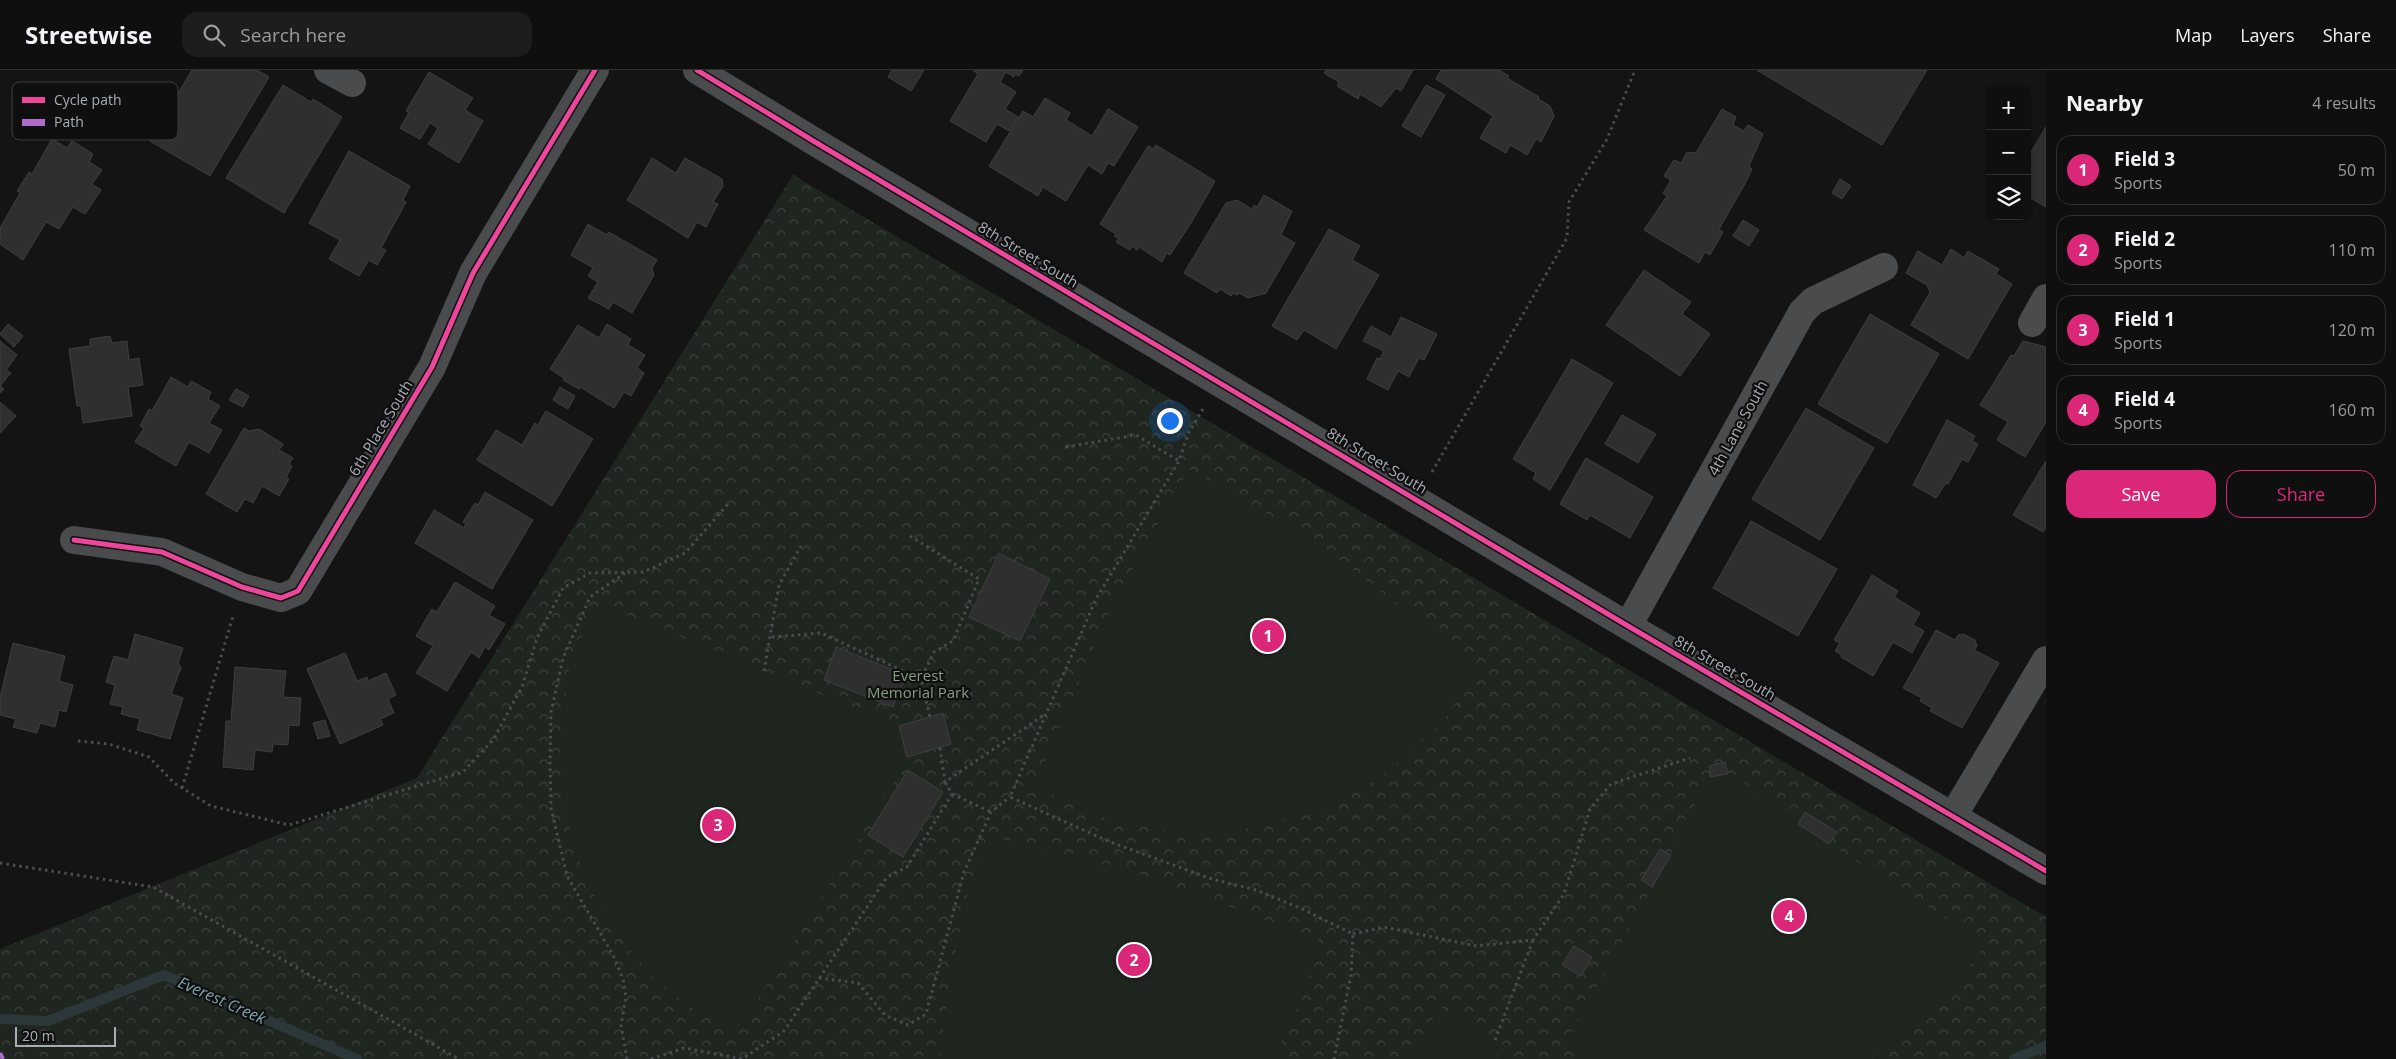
<!DOCTYPE html>
<html lang="en">
<head>
<meta charset="utf-8">
<style>
  :root { --surface:#0f0f10; --page:#1d1d1e; --text:#f1f3f6; --muted:#9b9c9f; --line:#2f2f30; --accent:#db2777 }
  body { margin:0; font-family:"Open Sans",sans-serif; background:var(--page); color:var(--text) }
  .controls { position:absolute; right:15px; top:15px; display:grid; overflow:hidden; border-radius:10px; box-shadow:0 1px 4px #0004 }
  .controls button { width:45px; height:45px; display:grid; place-items:center; padding:0; border:0; border-bottom:1px solid var(--line); background:var(--surface); color:var(--text); font:25px sans-serif }
  .scale { position:absolute; left:15px; bottom:12px; width:101px; box-sizing:border-box; padding-left:5px; border:2px solid #a7aeb5; border-top:0; font-size:14px; line-height:18px; white-space:nowrap; color:#a7aeb5; -webkit-text-stroke:4px #0f0f10; paint-order:stroke }
  .you { position:absolute; left:1169px; top:350px; width:18px; height:18px; margin:-12px; border:4px solid #fff; border-radius:50%; background:#1a73e8; box-shadow:0 0 0 8px #1a73e833 }
  .badge { display:grid; place-items:center; width:32px; height:32px; border-radius:50%; background:var(--accent); color:#fff; font-size:16px; font-weight:700 }
  .pin { position:absolute; translate:-50% -50%; border:2px solid #fff; box-shadow:0 1px 5px #0006 }
  .list { margin:0; padding:0; list-style:none }
  h2 { display:flex; justify-content:space-between; align-items:center; height:65px; margin:0; padding:0 20px; font-size:21px }
  h2 small { font-size:16px; font-weight:400; color:var(--muted) }
  .list li { display:grid; grid-template-columns:32px 1fr auto; gap:15px; align-items:center; box-sizing:border-box; height:70px; margin:0 10px 10px; padding:0 10px; border:1px solid var(--line); border-radius:15px }
  .list b { display:block; font-size:19px; white-space:nowrap }
  .list p { margin:0; font-size:16px; white-space:nowrap; color:var(--muted) }
  .list em { font-size:16px; font-style:normal; color:var(--muted) }
  .actions { display:flex; gap:10px; padding:15px 20px }
  .actions a { flex:1; padding:11px 0; border:1px solid var(--accent); border-radius:15px; text-align:center; font-size:18px; color:var(--accent) }
  .actions .main { background:var(--accent); color:#fff }
  .icon { flex:none; width:28px; height:28px; fill:none; stroke:currentColor; stroke-width:2; stroke-linecap:round; stroke-linejoin:round }
  .map { position:relative; flex:none; width:2046px; height:989px; overflow:hidden }
  header { display:flex; align-items:center; gap:30px; box-sizing:border-box; height:70px; padding:0 25px; background:var(--surface); border-bottom:1px solid var(--line) }
  header strong { font-size:24px }
  nav { display:flex; gap:28px; margin-inline-start:auto; font-size:18px }
  .search { width:350px; height:45px; background:var(--page); display:flex; align-items:center; gap:12px; box-sizing:border-box; padding:0 18px; border-radius:15px; color:var(--muted); font-size:19px }
  main { display:flex }
  aside { flex:1; background:var(--surface) }
  .map>svg:first-child { display:block }
  .forest { fill:url(#forest-crowns) }
  .pitch { fill:#1f251f }
  .lines { fill:none; stroke-linecap:round; stroke-linejoin:round }
  .stream { stroke:#2c3739; stroke-width:10 }
  .building { fill:#2f2f30; stroke:#3d3f41 }
  .path { stroke:#4a4c4f; stroke-width:3; stroke-dasharray:2.5 4; stroke-linecap:butt }
  .minor { stroke:#494b4d; stroke-width:28 }
  .quiet { stroke:#b06ccc; stroke-width:4; stroke-dasharray:8 4; stroke-linecap:butt }
  .cycleway-casing { stroke:#0f0f10; stroke-width:8 }
  .cycleway { stroke:#ed469a; stroke-width:5 }
  .labels { text-anchor:middle; stroke-width:4.5; stroke-linejoin:round; paint-order:stroke }
  .street-label { font-size:15px; fill:#a7aeb5; stroke:#0f0f10 }
  .park-label { font-size:15px; fill:#849f7f; stroke:#0f0f10 }
  .water-label { font-size:16px; font-style:italic; fill:#80a3ae; stroke:#0f0f10 }
  .key { fill:#0f0f10; stroke:#3d3f42; stroke-width:1 }
  .key-label { font-size:14px; fill:#a7aeb5 }
</style>
</head>
<body>
<header>
<strong>Streetwise</strong>
<div class="search"><svg class="icon" aria-label="search" viewBox="0 0 24 24"><circle cx="10" cy="10" r="6"/><path d="M15 15l6 6"/></svg>Search here</div>
<nav><a>Map</a><a>Layers</a><a>Share</a></nav>
</header>
<main>
<div class="map">
<svg width="2046" height="989" viewBox="0 0 2046 989">
  <defs>
    <pattern id="forest-crowns" width="20" height="18" patternUnits="userSpaceOnUse" patternTransform="scale(1.25)"><rect width="20" height="18" fill="#1f251f"/><path d="M2 6a3 3 0 1 1 6 0M12 15a3 3 0 1 1 6 0" fill="none" stroke="#3d423d"/></pattern>
  </defs>
  <rect width="100%" height="100%" fill="#141415"/>
  <path class="forest" d="M793,105L2046,847V989H0V879L417,708Z"/>
  <g class="pitch">
    <path d="M1189,399L1318,473L1479,598L1443,651L1380,708L1319,740L1233,762H1175L1108,749L1058,728L1036,714L1113,533Z"/>
    <path d="M599,534L897,655L908,689L736,964C703,945 670,926 644,897C578,823 549,728 565,630C567,619 567,607 570,596C577,575 590,554 599,534Z"/>
    <path d="M1731,703L1798,754L1986,874L1945,931L1905,966L1866,989H1594L1566,972L1671,785L1708,709Z"/>
    <path d="M987,765L1142,805L1319,870C1309,913 1294,950 1272,989H940L949,917L967,827Z"/>
    <path d="M1440,937L1503,975L1495,989H1409Z"/>
  </g>
  <g class="lines">
    <g class="stream">
      <path d="M0,949L48,951L164,905L357,989"/>
      <path d="M2014,989L2046,976"/>
    </g>
  </g>
  <g class="building">
    <path d="M192,0H257L269,7L210,106L150,71Z"/>
    <path d="M892,0H924L911,21L888,7Z"/>
    <path d="M973,0H1023L1019,6L1015,4L1014,7L1006,2L1000,12L1016,22L1005,39L1018,47L1009,61L997,54L986,72L950,51L978,4Z"/>
    <path d="M1326,0H1413L1401,21L1396,18L1381,37L1360,24L1358,29L1337,16L1339,12L1324,3Z"/>
    <path d="M1441,0H1499L1509,6L1507,8L1539,27L1538,29L1550,36L1554,46L1541,72L1536,69L1527,85L1510,75L1506,83L1480,68L1493,46L1436,9Z"/>
    <path d="M1757,0H1927L1882,75Z"/>
    <path d="M429,2L473,28L465,40L483,51L459,93L428,74L438,58L430,53L420,69L400,58L409,43L406,41Z"/>
    <path d="M283,15L311,32L313,29L342,47L284,143L226,108Z"/>
    <path d="M1426,15L1445,25L1421,67L1402,56Z"/>
    <path d="M1045,28L1070,43L1066,50L1092,66L1108,39L1138,57L1114,96L1108,93L1102,104L1088,95L1066,131L1043,117L1038,126L989,96L1023,41L1033,47Z"/>
    <path d="M1722,39L1736,47L1733,55L1744,61L1748,55L1763,64L1749,96L1752,99L1747,110L1719,159L1723,162L1710,185L1705,182L1699,193L1644,160L1667,126L1663,123L1671,110L1664,106L1674,90L1681,93L1687,82L1696,83Z"/>
    <path d="M2046,57V137L2027,126V89Z"/>
    <path d="M52,69L67,78L72,71L93,84L89,92L102,100L92,114L101,120L85,144L73,137L59,159L46,152L23,190L0,174V158L20,123L17,121L29,102L32,104Z"/>
    <path d="M1156,75L1215,111L1191,153L1170,185L1167,183L1162,192L1139,177L1137,180L1132,176L1130,180L1116,172L1119,168L1114,166L1116,164L1100,154L1148,76L1154,79Z"/>
    <path d="M349,81L410,116L403,130L406,132L381,178L386,180L377,195L369,190L359,206L329,189L340,170L309,153Z"/>
    <path d="M652,88L676,103L685,88L722,109L723,116L713,132L718,134L706,157L697,152L688,168L627,130Z"/>
    <path d="M1840,109L1851,116L1842,129L1832,123Z"/>
    <path d="M1264,125L1292,141L1281,165L1295,173L1266,223L1248,228L1239,223L1237,225L1233,223L1231,226L1220,219L1217,223L1184,203L1226,133L1237,130L1252,139L1254,135L1257,137Z"/>
    <path d="M1743,150L1759,160L1749,176L1733,166Z"/>
    <path d="M588,154L607,165L609,162L657,190L652,198L654,205L632,243L613,232L609,239L588,228L598,212L588,206L593,198L571,185Z"/>
    <path d="M1329,159L1360,176L1352,190L1379,205L1336,279L1304,260L1297,270L1272,256Z"/>
    <path d="M1951,179L1964,188L1968,181L1999,199L1996,204L2012,214L1968,289L1911,255L1930,222L1927,215L1906,203L1918,181L1942,195Z"/>
    <path d="M1644,200L1691,232L1682,244L1710,264L1680,306L1606,255Z"/>
    <path d="M1870,244L1939,284L1887,373L1818,334Z"/>
    <path d="M1401,247L1437,264L1424,290L1419,288L1409,307L1398,301L1388,320L1367,309L1377,288L1380,289L1384,281L1363,271L1371,256L1391,267Z"/>
    <path d="M8,254L23,266L14,277L0,264Z"/>
    <path d="M607,254L631,269L628,275L645,285L637,298L644,303L631,326L624,322L614,338L580,317L579,319L563,310L564,308L550,299L578,255L599,268Z"/>
    <path d="M110,266L112,273L127,271L129,290L139,288L143,315L128,317L132,346L83,353L81,336H77L69,279L90,276V269Z"/>
    <path d="M0,271L17,285L6,300L11,303L0,316L4,319L0,323Z"/>
    <path d="M2023,271L2046,277V352L2025,387L1997,370L2008,352L1980,335L2011,285L2014,286Z"/>
    <path d="M1572,289L1613,313L1550,420L1533,409L1536,403L1513,389Z"/>
    <path d="M171,307L188,317L191,311L211,322L208,329L220,336L209,353L222,360L209,383L189,372L176,396L135,372L144,358L140,356L149,339L152,341Z"/>
    <path d="M560,317L575,326L568,339L553,330Z"/>
    <path d="M236,319L249,326L243,337L229,330Z"/>
    <path d="M0,332L16,346L0,363Z"/>
    <path d="M1806,338L1874,378L1820,470L1752,429Z"/>
    <path d="M546,341L593,369L552,436L477,390L496,360L522,375L535,353L538,355Z"/>
    <path d="M1622,345L1656,364L1638,393L1605,374Z"/>
    <path d="M1947,350L1975,366L1972,371L1978,374L1968,392L1962,389L1948,414L1946,413L1936,428L1913,415Z"/>
    <path d="M244,358L249,361L259,359L283,374L279,380L293,388L289,394L292,396L286,408L289,409L279,426L262,416L253,433L245,429L237,442L206,424Z"/>
    <path d="M1586,388L1653,427L1630,468L1590,445L1587,450L1560,434Z"/>
    <path d="M2046,391V457L2043,462L2013,445Z"/>
    <path d="M485,422L533,450L492,519L415,473L434,440L464,458L466,454L463,452L475,433L478,435Z"/>
    <path d="M1751,451L1837,499L1798,566L1713,518Z"/>
    <path d="M999,483L1050,509L1020,571L969,547Z"/>
    <path d="M1872,505L1898,521L1894,527L1920,543L1913,555L1924,561L1912,583L1893,572L1873,606L1841,587L1842,585L1835,581L1840,573L1834,570Z"/>
    <path d="M455,512L495,536L489,545L505,554L489,580L485,577L479,588L471,582L447,621L416,603L433,576L416,566L432,539L437,542Z"/>
    <path d="M1936,560L1955,570L1958,565L1963,564L1975,570L1977,576L1974,580L1999,593L1962,658L1930,641L1932,638L1920,631L1922,628L1903,618Z"/>
    <path d="M135,564L183,578L178,593L181,598L171,624L183,628L170,669L137,660L140,649L121,644L123,637L110,634L115,615L106,612L114,586L128,590Z"/>
    <path d="M13,573L65,586L59,611L73,615L66,642L59,640L55,657L40,653L37,663L13,657L16,649L0,645V628Z"/>
    <path d="M836,577L906,605L893,637L824,610Z"/>
    <path d="M345,583L357,611L367,607L368,611L386,603L396,625L388,629L394,643L380,649L383,655L340,674L307,599Z"/>
    <path d="M235,597L286,601L283,627L301,628L299,656L289,655L288,675L273,674L272,682L255,680L253,700L223,697L226,651H231Z"/>
    <path d="M943,643L951,674L907,687L899,656Z"/>
    <path d="M325,650L330,666L318,669L313,653Z"/>
    <path d="M1725,692L1728,704L1711,707L1709,696Z"/>
    <path d="M908,700L943,722L903,787L868,765Z"/>
    <path d="M1805,742L1837,762L1829,774L1798,754Z"/>
    <path d="M1660,779L1671,785L1652,817L1641,810Z"/>
    <path d="M1574,876L1592,887L1581,906L1562,895Z"/>
  </g>
  <g class="lines">
    <g class="path">
      <path d="M1203,339L1189,362L1179,391L1096,529L1010,727L1110,772L1212,809L1256,820L1300,838L1353,864L1351,905L1334,989"/>
      <path d="M1066,377L1136,365L1179,391"/>
      <path d="M1432,402L1567,168L1569,132L1607,69L1635,0"/>
      <path d="M910,466L979,509L953,571L934,582L921,609"/>
      <path d="M625,503L590,527L563,588L551,642L550,693L551,738L567,806L613,885L623,909L626,927L621,955L627,989"/>
      <path d="M772,567L821,563L921,609L930,647"/>
      <path d="M764,601L779,515L801,476"/>
      <path d="M78,671L109,674L149,687L174,713L211,736L289,755L463,702L493,670L522,617L537,568L563,518L590,503L643,502L685,483L729,433"/>
      <path d="M940,678L945,712L1044,645"/>
      <path d="M182,718L233,546"/>
      <path d="M952,724L991,742"/>
      <path d="M0,793L153,817L459,989"/>
      <path d="M1353,864L1384,857L1476,876L1533,870L1564,824L1590,739L1611,714L1690,688"/>
      <path d="M819,908L858,913L885,945L908,955L926,944L964,802L991,742L1010,727"/>
      <path d="M1495,970L1533,870"/>
      <path d="M651,989L684,978L742,989L784,961L887,807L907,797L952,724L945,712"/>
    </g>
    <g class="minor">
      <path d="M328,0L352,13"/>
      <path d="M697,0L815,72L1628,556L2046,801"/>
      <path d="M2032,253L2046,228"/>
      <path d="M74,470L162,482L242,517L281,528L298,521L432,297L473,203L595,0"/>
      <path d="M1628,556L1802,242L1813,231L1884,197"/>
      <path d="M1953,746L2046,590"/>
    </g>
    <path class="quiet" d="M0,983L3,989"/>
    <defs>
      <g id="cycleway">
        <path d="M697,0L815,72L1628,556L2046,801"/>
        <path d="M74,470L162,482L242,517L281,528L298,521L432,297L473,203L595,0"/>
      </g>
    </defs>
    <use href="#cycleway" class="cycleway-casing"/>
    <use href="#cycleway" class="cycleway"/>
  </g>
  <g class="labels">
    <g class="street-label">
      <text transform="translate(1028 185) rotate(31)" y="5">8th Street South</text>
      <text transform="translate(381 358) rotate(-59)" y="5">6th Place South</text>
      <text transform="translate(1738 358) rotate(-61)" y="5">4th Lane South</text>
      <text transform="translate(1377 391) rotate(31)" y="5">8th Street South</text>
      <text transform="translate(1725 598) rotate(30)" y="5">8th Street South</text>
    </g>
    <g class="park-label">
      <text x="918" y="611">Everest<tspan x="918" dy="17">Memorial Park</tspan></text>
    </g>
    <g class="water-label">
      <text transform="translate(222 930) rotate(24)" y="6">Everest Creek</text>
    </g>
  </g>
  <rect x="12" y="12" width="166" height="58" rx="8" class="key"/>
  <rect x="22" y="27" width="23" height="6" fill="#ed469a"/>
  <rect x="22" y="49" width="23" height="7" fill="#b06ccc"/>
  <g class="key-label">
    <text x="54" y="35">Cycle path</text>
    <text x="54" y="57">Path</text>
  </g>
</svg>
<div class="controls">
<button>+</button>
<button>−</button>
<button><svg class="icon" aria-label="layers" viewBox="0 0 24 24"><path d="M12 4l9 5-9 5-9-5zM3 14l9 5 9-5"/></svg></button>
</div>
<div class="scale">20 m</div>
<div class="you"></div>
<div class="pin badge" style="left:1268px;top:566px">1</div>
<div class="pin badge" style="left:1134px;top:890px">2</div>
<div class="pin badge" style="left:718px;top:755px">3</div>
<div class="pin badge" style="left:1789px;top:846px">4</div>
</div>
<aside>
<h2>Nearby<small>4 results</small></h2>
<ul class="list">
<li><span class="badge">1</span><div><b>Field 3</b><p>Sports</p></div><em>50 m</em></li>
<li><span class="badge">2</span><div><b>Field 2</b><p>Sports</p></div><em>110 m</em></li>
<li><span class="badge">3</span><div><b>Field 1</b><p>Sports</p></div><em>120 m</em></li>
<li><span class="badge">4</span><div><b>Field 4</b><p>Sports</p></div><em>160 m</em></li>
</ul>
<div class="actions"><a class="main">Save</a><a>Share</a></div>
</aside>
</main>
</body>
</html>
